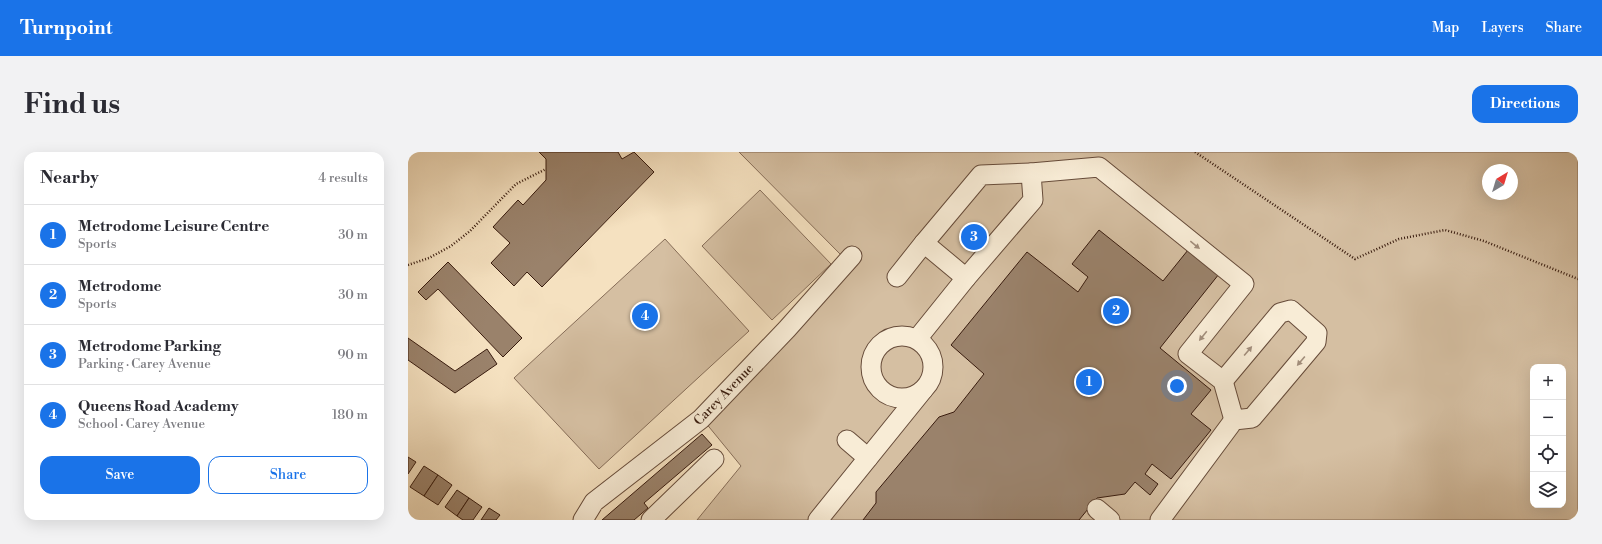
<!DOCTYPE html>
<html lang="en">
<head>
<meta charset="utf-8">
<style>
  :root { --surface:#fff; --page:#f2f2f3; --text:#2b2b33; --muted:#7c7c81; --line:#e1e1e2; --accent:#1a73e8 }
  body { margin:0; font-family:"Libre Bodoni",serif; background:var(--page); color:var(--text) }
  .controls { position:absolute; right:12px; bottom:12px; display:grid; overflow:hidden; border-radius:8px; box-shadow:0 4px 16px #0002 }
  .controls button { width:36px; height:36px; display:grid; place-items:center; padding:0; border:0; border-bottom:1px solid var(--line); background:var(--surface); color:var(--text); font:20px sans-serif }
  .compass { position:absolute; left:1074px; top:12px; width:36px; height:36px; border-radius:50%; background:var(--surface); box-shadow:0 4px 16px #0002; rotate:38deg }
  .you { position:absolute; left:769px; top:234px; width:14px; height:14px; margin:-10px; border:3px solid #fff; border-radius:50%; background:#1a73e8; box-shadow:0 0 0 6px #1a73e833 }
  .badge { display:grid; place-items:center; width:26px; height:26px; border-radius:50%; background:var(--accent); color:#fff; font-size:13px; font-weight:700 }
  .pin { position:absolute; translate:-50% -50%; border:2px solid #fff; box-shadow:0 1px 4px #0006 }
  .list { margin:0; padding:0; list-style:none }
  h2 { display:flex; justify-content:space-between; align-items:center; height:52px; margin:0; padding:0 16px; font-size:17px }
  h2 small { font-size:13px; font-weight:400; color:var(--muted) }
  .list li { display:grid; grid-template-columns:26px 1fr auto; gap:12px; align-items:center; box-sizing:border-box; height:60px; padding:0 16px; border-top:1px solid var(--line) }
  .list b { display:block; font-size:15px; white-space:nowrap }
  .list p { margin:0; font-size:13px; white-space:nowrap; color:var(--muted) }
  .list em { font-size:13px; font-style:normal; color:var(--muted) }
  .actions { display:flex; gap:8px; padding:12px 16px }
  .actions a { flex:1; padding:9px 0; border:1px solid var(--accent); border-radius:12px; text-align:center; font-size:14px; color:var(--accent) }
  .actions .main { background:var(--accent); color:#fff }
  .icon { flex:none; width:22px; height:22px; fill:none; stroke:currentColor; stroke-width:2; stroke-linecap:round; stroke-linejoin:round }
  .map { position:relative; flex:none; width:1170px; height:368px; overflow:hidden; border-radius:12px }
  header { display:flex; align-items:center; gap:24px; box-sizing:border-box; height:56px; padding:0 20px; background:var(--accent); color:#fff }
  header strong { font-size:19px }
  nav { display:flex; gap:22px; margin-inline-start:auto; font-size:14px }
  .intro { display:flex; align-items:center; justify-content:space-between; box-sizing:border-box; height:96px; padding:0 24px }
  h1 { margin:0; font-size:28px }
  .button { padding:10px 18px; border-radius:12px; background:var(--accent); color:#fff; font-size:14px; font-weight:700 }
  main { display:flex; gap:24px; padding:0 24px }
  aside { flex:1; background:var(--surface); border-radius:12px; box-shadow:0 4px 16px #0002 }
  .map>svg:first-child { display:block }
  .green { fill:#d5bfa2; stroke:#866d58; fill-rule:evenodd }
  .building { fill:#9a826b; stroke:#381b0e }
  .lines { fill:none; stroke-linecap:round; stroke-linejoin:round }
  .minor-casing { stroke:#674c3a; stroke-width:21 }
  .path { stroke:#381b0e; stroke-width:2.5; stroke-dasharray:1 2; stroke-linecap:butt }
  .minor { stroke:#f8ecd6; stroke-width:19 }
  .oneway { fill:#a28e7c }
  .labels { text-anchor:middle; stroke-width:3; stroke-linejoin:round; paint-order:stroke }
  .street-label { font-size:13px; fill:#381b0e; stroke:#f8ecd6 }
</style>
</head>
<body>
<header>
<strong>Turnpoint</strong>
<nav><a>Map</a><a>Layers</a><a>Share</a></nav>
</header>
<div class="intro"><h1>Find us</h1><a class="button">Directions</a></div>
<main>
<aside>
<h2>Nearby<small>4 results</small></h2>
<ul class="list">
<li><span class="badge">1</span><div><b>Metrodome Leisure Centre</b><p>Sports</p></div><em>30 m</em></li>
<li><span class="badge">2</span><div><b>Metrodome</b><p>Sports</p></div><em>30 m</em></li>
<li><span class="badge">3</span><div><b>Metrodome Parking</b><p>Parking · Carey Avenue</p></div><em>90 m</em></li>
<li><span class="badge">4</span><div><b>Queens Road Academy</b><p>School · Carey Avenue</p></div><em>180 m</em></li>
</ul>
<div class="actions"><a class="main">Save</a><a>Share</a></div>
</aside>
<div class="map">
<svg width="1170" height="368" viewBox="0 0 1170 368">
  <rect width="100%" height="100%" fill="#f5e1c0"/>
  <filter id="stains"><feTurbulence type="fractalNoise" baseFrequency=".005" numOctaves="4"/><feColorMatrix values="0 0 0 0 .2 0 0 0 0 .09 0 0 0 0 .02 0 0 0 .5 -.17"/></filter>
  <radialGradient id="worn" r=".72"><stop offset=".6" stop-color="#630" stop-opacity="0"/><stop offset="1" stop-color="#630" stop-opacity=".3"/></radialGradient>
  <g class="green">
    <path d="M331,0H1170V368H289L333,314L297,270L451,98L443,97L434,104ZM1080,18H1104V42H1080ZM1125,215H1155V353H1125Z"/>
    <path d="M352,38L423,112L364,168L294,94Z"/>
    <path d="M257,87L341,179L191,317L106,226Z"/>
  </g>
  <g class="building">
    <path d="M131,0H210L214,7L226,0L246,20L134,135L119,120L106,134L83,111L102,91L85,75L110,48L115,53L138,28V7Z"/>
    <path d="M691,78L755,129L780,98L811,122L752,196L803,238L783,262L803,278L763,327L744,312L737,322L750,332L742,343L727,330L717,342L689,346L671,368H455L468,351V340L531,265L546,260L576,222L543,193L619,100L670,140L680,125L664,112Z"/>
    <path d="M40,110L114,186L95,205L30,137L18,148L10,140Z"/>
    <path d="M0,186L47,219L79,197L89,212L47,241L0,208Z"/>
    <path d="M294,282L304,293L236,351L240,356L226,368H194Z"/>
    <path d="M0,305L8,310L0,322Z"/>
    <path d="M16,314L30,323L16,344L2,335Z"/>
    <path d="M30,323L44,333L30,353L16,344Z"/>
    <path d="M49,338L61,346L49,364L37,355Z"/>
    <path d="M61,346L74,355L65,368H55L49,364Z"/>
    <path d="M81,356L92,363L88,368H73Z"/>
  </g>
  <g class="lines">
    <defs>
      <g id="minor">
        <path d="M489,125L516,91"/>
        <path d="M558,126L516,91L573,23L623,21"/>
        <circle cx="494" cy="215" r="31"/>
        <path d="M509,187L558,126L625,48L623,21L691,15L836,132L780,202L815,229L826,268"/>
        <path d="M439,288L460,306"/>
        <path d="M689,357L702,368"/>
        <path d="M175,368L186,350L293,267L379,177L444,104"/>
        <path d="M243,368L306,307"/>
        <path d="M410,368L515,238"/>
        <path d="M752,368L826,268L844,266L908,190L909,181L883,158L872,161L815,229"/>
      </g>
    </defs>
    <use href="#minor" class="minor-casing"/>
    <g class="path">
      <path d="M787,0L947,107L991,87L1037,78L1076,89L1170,127"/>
      <path d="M0,113L21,106L43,94L62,79L108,32L138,17"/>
    </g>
    <use href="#minor" class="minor"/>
  </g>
  <defs><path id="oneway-solid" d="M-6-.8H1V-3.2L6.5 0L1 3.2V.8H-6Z"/></defs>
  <g class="oneway">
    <use href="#oneway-solid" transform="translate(787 93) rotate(39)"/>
    <use href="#oneway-solid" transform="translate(795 184) rotate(129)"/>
    <use href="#oneway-solid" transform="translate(840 199) rotate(-50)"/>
    <use href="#oneway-solid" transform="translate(893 209) rotate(130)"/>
  </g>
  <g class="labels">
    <g class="street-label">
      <text transform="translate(315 242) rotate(-46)" y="5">Carey Avenue</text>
    </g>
  </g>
  <rect width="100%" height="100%" filter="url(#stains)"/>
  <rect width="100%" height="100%" fill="url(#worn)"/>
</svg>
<div class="controls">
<button>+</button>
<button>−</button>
<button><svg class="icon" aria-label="locate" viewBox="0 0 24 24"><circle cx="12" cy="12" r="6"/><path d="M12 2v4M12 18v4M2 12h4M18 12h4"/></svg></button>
<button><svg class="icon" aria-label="layers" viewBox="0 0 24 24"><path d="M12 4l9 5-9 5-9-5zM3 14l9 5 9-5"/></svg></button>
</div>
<svg class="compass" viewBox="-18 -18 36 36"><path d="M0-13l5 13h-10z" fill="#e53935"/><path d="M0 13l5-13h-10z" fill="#7c7c81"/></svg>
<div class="you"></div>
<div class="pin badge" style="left:681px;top:230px">1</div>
<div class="pin badge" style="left:708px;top:159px">2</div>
<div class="pin badge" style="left:566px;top:85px">3</div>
<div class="pin badge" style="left:237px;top:164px">4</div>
</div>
</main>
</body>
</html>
